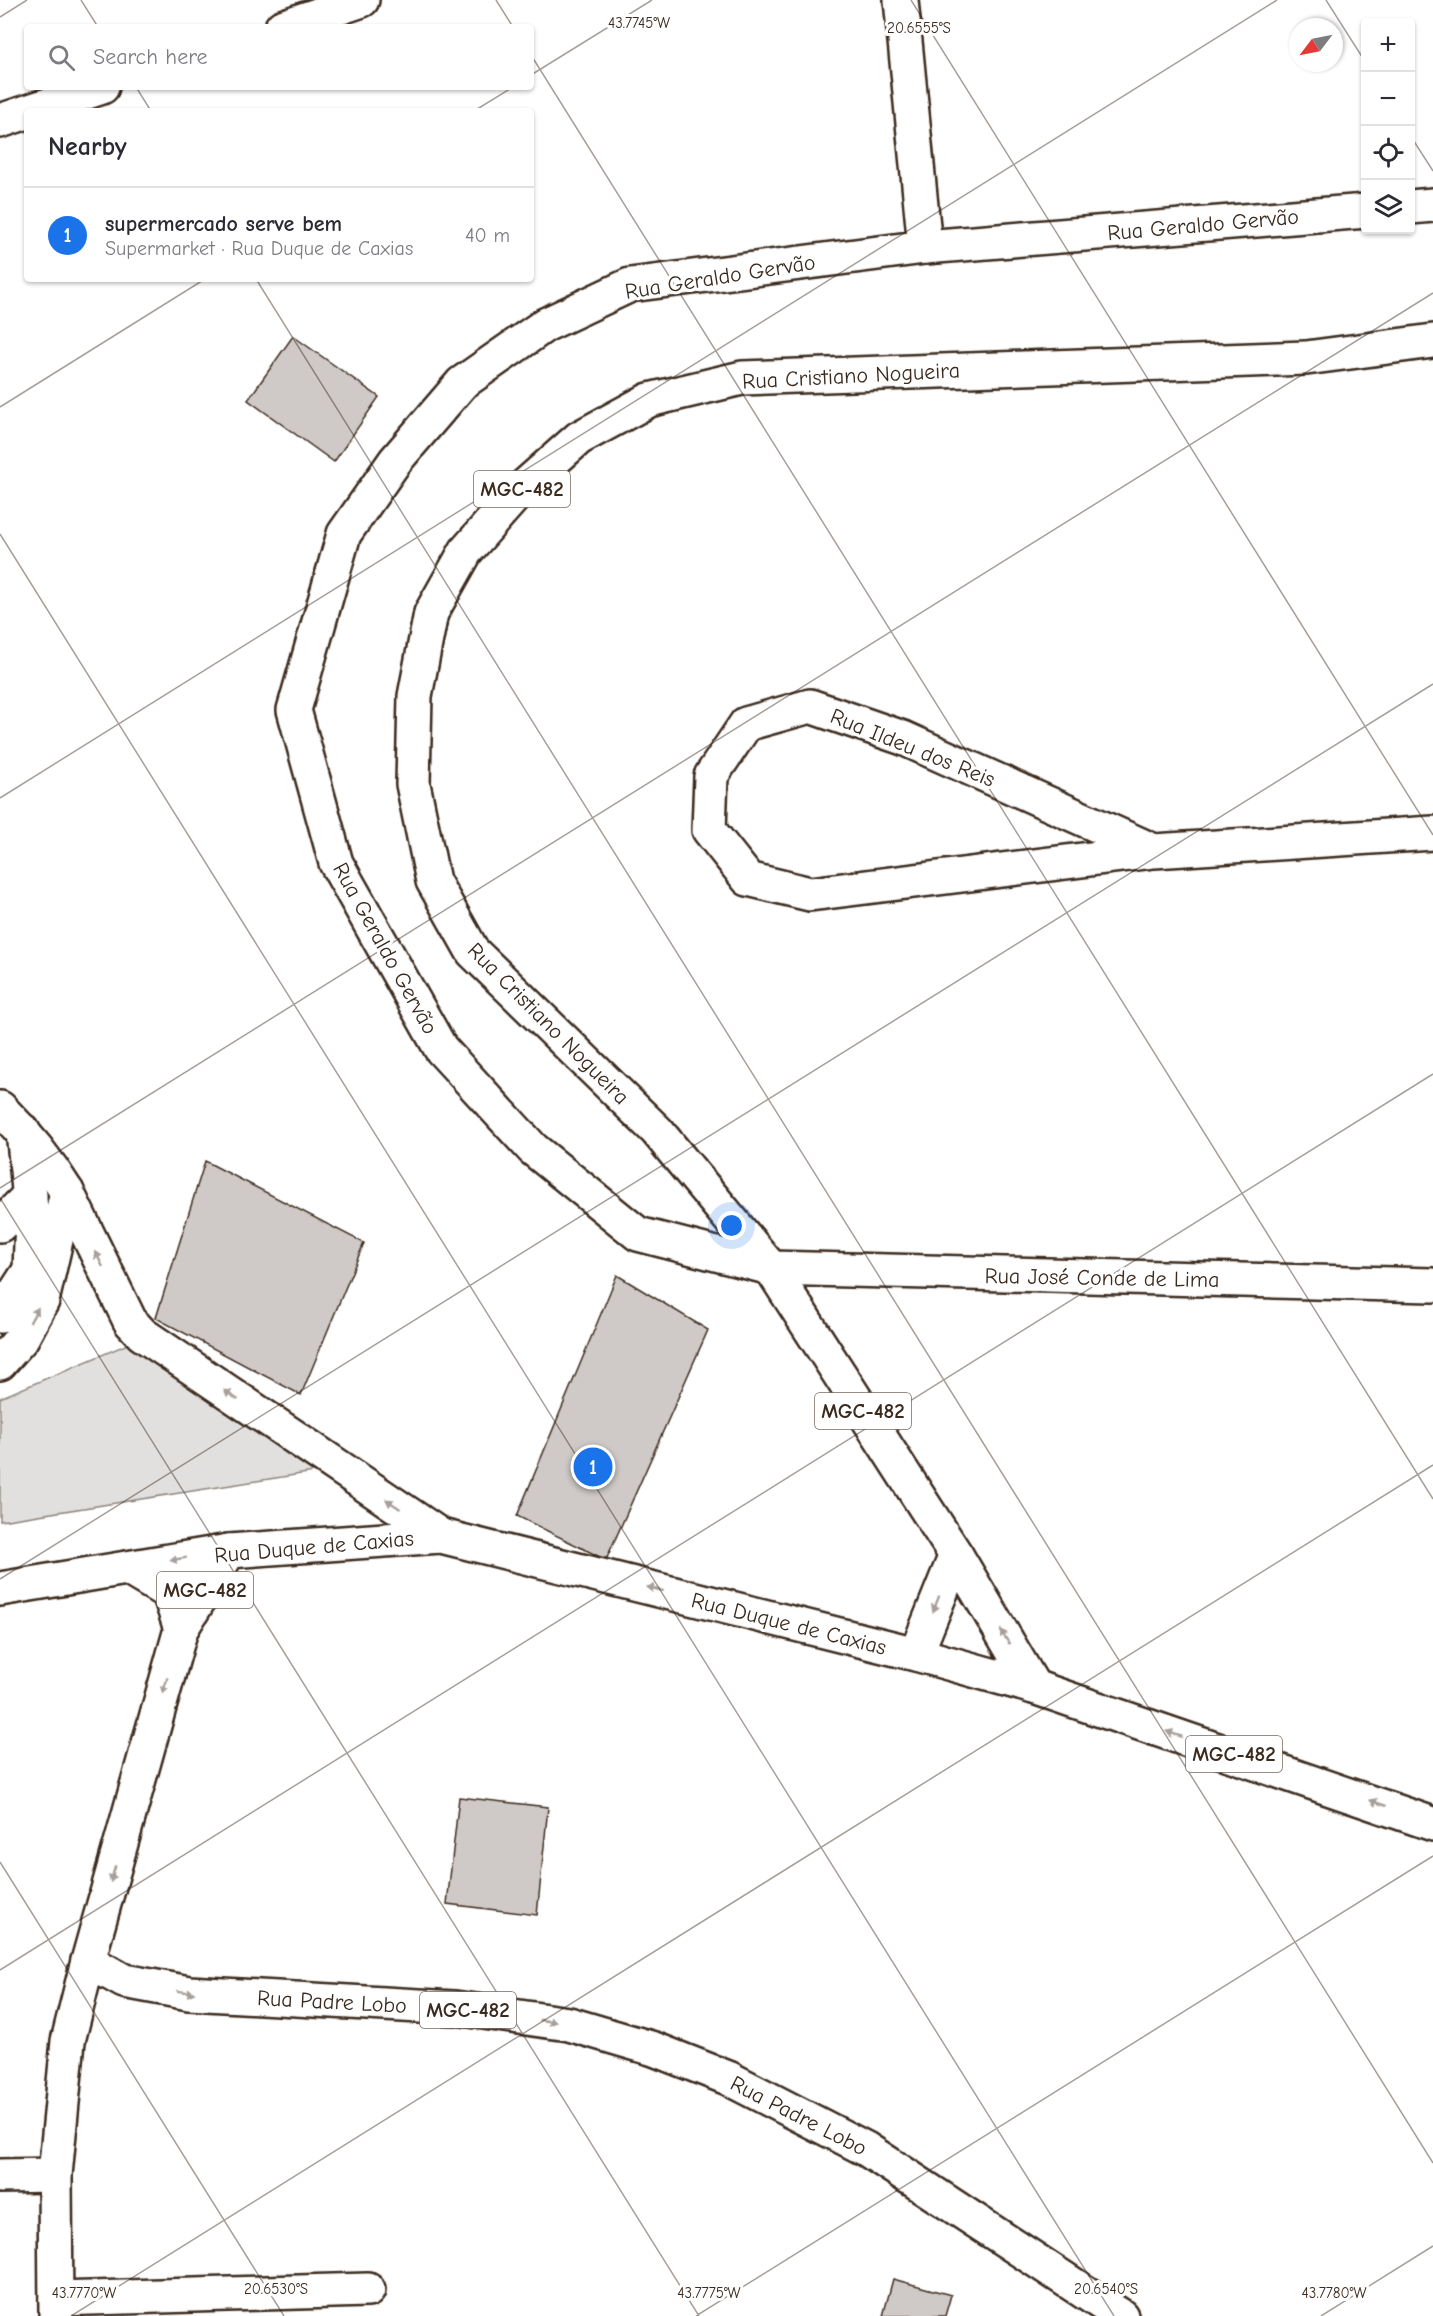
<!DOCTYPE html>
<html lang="en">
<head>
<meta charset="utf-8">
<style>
  :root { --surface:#fff; --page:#f2f2f3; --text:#2b2b33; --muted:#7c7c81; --line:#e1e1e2; --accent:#1a73e8 }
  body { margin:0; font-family:"Comic Neue",sans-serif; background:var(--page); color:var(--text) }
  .controls { position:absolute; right:18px; top:18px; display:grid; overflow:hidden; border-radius:6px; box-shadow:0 2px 4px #0004 }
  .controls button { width:54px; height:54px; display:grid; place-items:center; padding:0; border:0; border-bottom:2px solid var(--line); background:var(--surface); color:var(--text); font:30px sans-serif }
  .compass { position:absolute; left:1289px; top:18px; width:54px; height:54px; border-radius:50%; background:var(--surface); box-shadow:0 2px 4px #0004; rotate:238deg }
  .you { position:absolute; left:732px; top:1226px; width:21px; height:21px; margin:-15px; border:4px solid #fff; border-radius:50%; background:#1a73e8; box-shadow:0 0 0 9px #1a73e833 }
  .badge { display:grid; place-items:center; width:39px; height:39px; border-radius:50%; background:var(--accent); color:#fff; font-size:20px; font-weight:700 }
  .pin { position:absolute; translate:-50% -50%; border:3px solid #fff; box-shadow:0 2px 6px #0006 }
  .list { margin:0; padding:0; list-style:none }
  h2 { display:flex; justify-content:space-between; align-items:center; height:78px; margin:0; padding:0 24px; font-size:26px }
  h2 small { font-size:20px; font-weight:400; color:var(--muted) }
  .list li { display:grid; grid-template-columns:39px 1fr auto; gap:18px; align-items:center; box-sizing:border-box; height:96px; padding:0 24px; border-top:2px solid var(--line) }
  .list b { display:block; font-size:22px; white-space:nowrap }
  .list p { margin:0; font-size:20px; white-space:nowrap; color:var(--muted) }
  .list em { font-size:20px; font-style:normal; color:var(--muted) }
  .icon { flex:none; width:33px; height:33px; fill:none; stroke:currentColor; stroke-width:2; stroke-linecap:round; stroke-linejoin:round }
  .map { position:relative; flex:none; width:1433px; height:2316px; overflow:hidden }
  .search { position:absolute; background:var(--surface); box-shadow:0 2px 4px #0004; left:24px; top:24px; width:510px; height:66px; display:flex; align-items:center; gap:15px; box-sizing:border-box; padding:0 21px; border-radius:6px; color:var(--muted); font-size:22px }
  .panel { position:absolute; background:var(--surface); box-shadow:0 2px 4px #0004; left:24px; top:108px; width:510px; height:174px; border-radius:6px }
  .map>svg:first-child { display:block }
  .green { fill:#e2e0de; stroke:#8e857e; stroke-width:1.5 }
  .building { fill:#cfcac7; stroke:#3b2a1e; stroke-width:1.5 }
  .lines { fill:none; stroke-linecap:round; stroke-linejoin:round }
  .minor-casing { stroke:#3b2a1e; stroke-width:38 }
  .highway-casing { stroke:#3b2a1e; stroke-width:38 }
  .minor { stroke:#fff; stroke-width:33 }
  .highway { stroke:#fff; stroke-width:33 }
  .oneway { fill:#a79f9a }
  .ticks { fill:none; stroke:#3b2a1e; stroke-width:1.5; stroke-opacity:0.45 }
  .labels { text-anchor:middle; stroke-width:6; stroke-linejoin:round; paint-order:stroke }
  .shield { fill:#fff; stroke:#766a62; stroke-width:1.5 }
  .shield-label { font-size:21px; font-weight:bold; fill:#3b2a1e }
  .street-label { font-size:22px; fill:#3b2a1e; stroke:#fff }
  .ticks-label { font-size:15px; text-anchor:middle; fill:#3b2a1e; stroke:#fff; stroke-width:6; stroke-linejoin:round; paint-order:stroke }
</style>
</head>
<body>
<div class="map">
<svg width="1433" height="2316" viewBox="0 0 1433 2316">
  <rect width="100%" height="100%" fill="#fff"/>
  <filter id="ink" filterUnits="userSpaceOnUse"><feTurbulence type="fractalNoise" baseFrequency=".0167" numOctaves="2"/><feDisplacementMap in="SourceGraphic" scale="12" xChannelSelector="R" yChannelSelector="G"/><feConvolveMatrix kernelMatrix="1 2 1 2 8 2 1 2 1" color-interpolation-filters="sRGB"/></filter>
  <g filter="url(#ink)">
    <path class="green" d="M130,1343L314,1472L0,1521V1398Z"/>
    <g class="building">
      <path d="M293,336L379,397L334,462L248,400Z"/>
      <path d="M205,1161L364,1243L301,1395L156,1318Z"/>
      <path d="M617,1275L708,1330L606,1560L517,1516Z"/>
      <path d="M459,1797L548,1807L537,1915L447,1904Z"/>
      <path d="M893,2279L951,2295L945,2316H883Z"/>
    </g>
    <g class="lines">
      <defs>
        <g id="minor">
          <path d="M901,0L925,247"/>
          <path d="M282,27L362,0"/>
          <path d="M30,111L102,87"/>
          <path d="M0,121L27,112"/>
          <path d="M1410,207L1433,205"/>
          <path d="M1366,211L925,247L630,285L545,325L462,383L395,461L344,534L294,710L336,863L441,1049L533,1149L638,1234L771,1268L1433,1285"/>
          <path d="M1154,851L903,738L810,706L746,724L711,776L709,830L748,879L810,894L1154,851L1433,833"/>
          <path d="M0,1108C26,1134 48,1161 67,1192L130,1321L142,1334L441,1536"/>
          <path d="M0,1225L30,1195"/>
          <path d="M0,1316L30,1270L32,1219L23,1131"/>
          <path d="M0,1363L22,1338L42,1301L67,1192"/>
          <path d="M127,1568L169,1593L181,1629"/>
          <path d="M0,1589L229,1551"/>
          <path d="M0,2176L55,2175"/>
          <path d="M56,2299L368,2290"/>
          <path d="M56,2316L55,2175L68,2041L88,1961"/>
        </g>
        <g id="highway">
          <path d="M916,1654L956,1555"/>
          <path d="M1034,1687L956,1555L771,1268L657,1131L473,952L433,881L413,784L415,696L431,613L466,551L519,491L579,438L649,400L742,378L1306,358L1433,341"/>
          <path d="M1121,2316L866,2149L728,2078L654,2049L569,2024L455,2008L189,1993L124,1981L88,1961L181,1629L229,1551L441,1536L916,1654L1034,1687L1433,1824"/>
        </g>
      </defs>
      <use href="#minor" class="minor-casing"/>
      <use href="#highway" class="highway-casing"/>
      <use href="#minor" class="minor"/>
      <use href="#highway" class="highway"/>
    </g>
    <defs><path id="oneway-solid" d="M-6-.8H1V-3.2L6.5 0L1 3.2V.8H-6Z" transform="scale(1.5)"/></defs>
    <g class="oneway">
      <use href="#oneway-solid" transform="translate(99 1259) rotate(-116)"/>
      <use href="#oneway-solid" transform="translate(34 1315) rotate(-61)"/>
      <use href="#oneway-solid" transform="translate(231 1395) rotate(-146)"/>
      <use href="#oneway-solid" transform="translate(393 1504) rotate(-146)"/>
      <use href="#oneway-solid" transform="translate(178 1559) rotate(171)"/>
      <use href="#oneway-solid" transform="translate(655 1589) rotate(-166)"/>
      <use href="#oneway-solid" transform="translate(936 1604) rotate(112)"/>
      <use href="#oneway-solid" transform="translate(1005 1637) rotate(-121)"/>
      <use href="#oneway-solid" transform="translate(165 1686) rotate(106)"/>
      <use href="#oneway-solid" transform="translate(1174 1734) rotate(-161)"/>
      <use href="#oneway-solid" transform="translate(1378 1803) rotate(-161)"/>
      <use href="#oneway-solid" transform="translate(113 1874) rotate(106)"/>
      <use href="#oneway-solid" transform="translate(186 1992) rotate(7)"/>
      <use href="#oneway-solid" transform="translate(548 2021) rotate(8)"/>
    </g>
  </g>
  <path class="ticks" d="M81,0L98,27M496,0L513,27M911,0L1433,835M1326,0L1366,63M0,17L27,0M531,55L1433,1499M531,75L652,0M136,87L151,111M474,111L513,87M1410,135L1433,171M256,279L1433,2163M0,407L205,279M0,534L1114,2316M0,798L1277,0M0,1188L1433,293M0,1198L699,2316M0,1579L1433,684M0,1862L284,2316M0,1970L1433,1074M71,2316L1433,1465M696,2316L1433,1856M1321,2316L1433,2246"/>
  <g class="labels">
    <g class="shield">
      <rect x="474" y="471" width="96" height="36" rx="4.5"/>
      <rect x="815" y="1393" width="96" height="36" rx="4.5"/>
      <rect x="157" y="1572" width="96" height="36" rx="4.5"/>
      <rect x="1186" y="1736" width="96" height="36" rx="4.5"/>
      <rect x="420" y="1992" width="96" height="36" rx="4.5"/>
    </g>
    <g class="shield-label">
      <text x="522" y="496">MGC-482</text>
      <text x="863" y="1418">MGC-482</text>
      <text x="205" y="1597">MGC-482</text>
      <text x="1234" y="1761">MGC-482</text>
      <text x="468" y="2017">MGC-482</text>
    </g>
    <g class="street-label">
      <text transform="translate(1203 224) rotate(-5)" y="8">Rua Geraldo Gervão</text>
      <text transform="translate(720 276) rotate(-9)" y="8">Rua Geraldo Gervão</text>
      <text transform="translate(851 375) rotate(-3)" y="8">Rua Cristiano Nogueira</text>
      <text transform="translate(913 747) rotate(22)" y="8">Rua Ildeu dos Reis</text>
      <text transform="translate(386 948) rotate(61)" y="8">Rua Geraldo Gervão</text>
      <text transform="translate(549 1023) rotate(45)" y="8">Rua Cristiano Nogueira</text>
      <text transform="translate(1102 1277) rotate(1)" y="8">Rua José Conde de Lima</text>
      <text transform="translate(314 1546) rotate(-5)" y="8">Rua Duque de Caxias</text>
      <text transform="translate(789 1623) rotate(14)" y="8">Rua Duque de Caxias</text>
      <text transform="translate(332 2001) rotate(3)" y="8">Rua Padre Lobo</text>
      <text transform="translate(799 2115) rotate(27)" y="8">Rua Padre Lobo</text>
    </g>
  </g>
  <g class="ticks-label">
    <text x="639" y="28">43.7745°W</text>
    <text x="919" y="33">20.6555°S</text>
    <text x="276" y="2294">20.6530°S</text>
    <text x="1106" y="2294">20.6540°S</text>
    <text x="84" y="2298">43.7770°W</text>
    <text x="709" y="2298">43.7775°W</text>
    <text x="1334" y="2298">43.7780°W</text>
  </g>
</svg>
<div class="controls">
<button>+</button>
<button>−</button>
<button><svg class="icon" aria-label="locate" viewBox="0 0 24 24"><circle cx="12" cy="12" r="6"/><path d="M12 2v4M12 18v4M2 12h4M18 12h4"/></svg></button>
<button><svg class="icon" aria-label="layers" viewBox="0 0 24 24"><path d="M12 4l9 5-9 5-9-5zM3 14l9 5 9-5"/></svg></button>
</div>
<svg class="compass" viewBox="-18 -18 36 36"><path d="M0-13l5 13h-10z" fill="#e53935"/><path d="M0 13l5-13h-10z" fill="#7c7c81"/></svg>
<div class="you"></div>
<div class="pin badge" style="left:593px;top:1467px">1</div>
<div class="search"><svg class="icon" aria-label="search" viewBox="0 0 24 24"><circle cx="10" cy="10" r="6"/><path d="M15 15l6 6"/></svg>Search here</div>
<section class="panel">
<h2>Nearby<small></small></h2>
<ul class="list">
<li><span class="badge">1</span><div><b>supermercado serve bem</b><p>Supermarket · Rua Duque de Caxias</p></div><em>40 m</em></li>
</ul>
</section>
</div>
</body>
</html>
